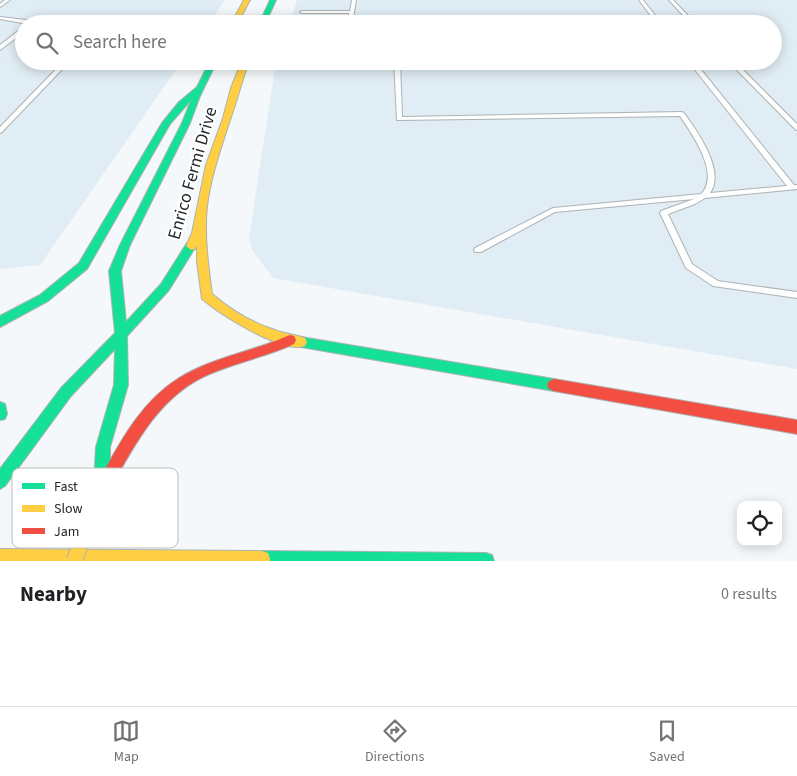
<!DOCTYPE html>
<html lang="en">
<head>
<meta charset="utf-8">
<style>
  :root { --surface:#fff; --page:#f6f6f6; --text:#202124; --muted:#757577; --line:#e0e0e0; --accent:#6d7173 }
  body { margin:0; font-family:"Source Sans 3",sans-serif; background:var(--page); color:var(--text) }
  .controls { position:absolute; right:15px; bottom:15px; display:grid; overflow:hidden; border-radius:10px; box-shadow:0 2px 12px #0003 }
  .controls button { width:45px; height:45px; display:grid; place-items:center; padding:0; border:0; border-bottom:1px solid var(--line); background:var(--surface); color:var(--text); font:25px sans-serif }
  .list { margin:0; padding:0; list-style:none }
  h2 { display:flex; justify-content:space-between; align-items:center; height:65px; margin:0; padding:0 20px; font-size:21px }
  h2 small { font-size:16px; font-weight:400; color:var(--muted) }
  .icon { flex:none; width:28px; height:28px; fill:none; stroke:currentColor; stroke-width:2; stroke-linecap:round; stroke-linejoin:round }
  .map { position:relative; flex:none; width:797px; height:561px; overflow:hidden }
  .search { position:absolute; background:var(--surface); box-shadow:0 2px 12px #0003; left:15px; right:15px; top:15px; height:55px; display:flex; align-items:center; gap:12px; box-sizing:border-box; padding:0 18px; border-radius:28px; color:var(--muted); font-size:19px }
  .sheet { height:145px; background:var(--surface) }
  nav { display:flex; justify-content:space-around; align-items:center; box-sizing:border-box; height:70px; border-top:1px solid var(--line); background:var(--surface); font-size:14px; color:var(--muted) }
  nav a { display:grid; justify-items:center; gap:2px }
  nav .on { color:var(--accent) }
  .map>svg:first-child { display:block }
  .built { fill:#e0edf4 }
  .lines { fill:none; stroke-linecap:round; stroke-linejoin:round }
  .lane-casing { stroke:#aeb2b4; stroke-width:2 }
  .fast-casing { stroke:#aeb2b4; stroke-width:2 }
  .slow-casing { stroke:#aeb2b4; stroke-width:2 }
  .jam-casing { stroke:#aeb2b4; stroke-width:2 }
  .lane { fill:#fdfefe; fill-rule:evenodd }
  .fast { fill:#16e098; fill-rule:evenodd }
  .slow { fill:#ffcf43; fill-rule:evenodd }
  .jam { fill:#f24e42; fill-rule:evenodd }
  .slow-bridge-casing { stroke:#aeb2b4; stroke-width:17; stroke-linecap:butt }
  .slow-bridge { stroke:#ffcf43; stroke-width:15 }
  .labels { text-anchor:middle; stroke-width:4.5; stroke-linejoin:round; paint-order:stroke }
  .street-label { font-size:18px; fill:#24282b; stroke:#fff }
  .key { fill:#fff; stroke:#bdbebf; stroke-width:1 }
  .key-label { font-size:14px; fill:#24282b }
</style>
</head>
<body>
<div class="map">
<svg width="797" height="561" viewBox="0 0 797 561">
  <rect width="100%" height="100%" fill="#f4f8fa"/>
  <g class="built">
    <path d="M0,0H225L208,24H24V61H182L40,265L0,269Z"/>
    <path d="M297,0H797V369L273,278L252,250L249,238L276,61H773V24H289Z"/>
  </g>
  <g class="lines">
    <defs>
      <g id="lane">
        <path d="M5,0H10L0,7V4Z"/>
        <path d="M352,0H356L352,24H348L349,13H302L300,12L302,11H350Z"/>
        <path d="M639,0H643L662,24H657Z"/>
        <path d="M669,0H673L696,24H691Z"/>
        <path d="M0,17L53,23L55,24H28L0,19Z"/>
        <path d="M22,28H24V32L0,50V45Z"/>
        <path d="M64,61H70L2,132L0,133V127Z"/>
        <path d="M334,61H343L325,68L322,66Z"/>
        <path d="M394,61H400L402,117L682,112L684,113C697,131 726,171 710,193L787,186L688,61H694L794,185H797V189L705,198L695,204L668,214L692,264L718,281L797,292V298L713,286L686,268L660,213L661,211L694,199L555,212L481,252H475L474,250L475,248L553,208L701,194C721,174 692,134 680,116L397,120Z"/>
        <path d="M728,61H734L797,124V130L795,129Z"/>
      </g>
      <g id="fast">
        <path d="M270,0H276L265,24H259Z"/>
        <path d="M210,61H217L200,96L190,123L130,245L121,271L126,322L161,284L187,243H195L196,246L169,290L127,336L128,385L110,447V483L107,488L102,491L97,488L94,483L96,447L114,385L115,349L71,396L5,486L0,489V469L61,388L115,333L109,271L120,245L182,123L191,100L170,124L87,269L48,301L0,327V316L40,295L79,263L162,123L179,102L197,87Z"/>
        <path d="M301,337L554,379L559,381L561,385L559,389L554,391L301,347L297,346L295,342L297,338Z"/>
        <path d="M0,402L5,404L7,414L5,419L0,420Z"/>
        <path d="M262,551L486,553L492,555L494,561H254L256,553Z"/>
      </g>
      <g id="slow">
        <path d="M244,0H250L237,24H231Z"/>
        <path d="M242,61H249C242,81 237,100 230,120C221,148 211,175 207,206C204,234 208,265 212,294C231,310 252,323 275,330C285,334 296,335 305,338L307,342L305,346C282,354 220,314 202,299L197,261V245L195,249L191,250L186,246L192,233L206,165L223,118L231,88Z"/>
        <path d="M0,549L262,551L268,553L270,559V561H0Z"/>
      </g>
      <g id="jam">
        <path d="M290,335L294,336L296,340L294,344C265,357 234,363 205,376C156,399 132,450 107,494L102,497L97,494L94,489L97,484C118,446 140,402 179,378C203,363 231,356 258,347C269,344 279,339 290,335Z"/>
        <path d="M554,379L797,420V434L554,391L549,389L547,385L549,381Z"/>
      </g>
    </defs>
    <use href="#lane" class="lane-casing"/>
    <use href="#fast" class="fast-casing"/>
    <use href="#slow" class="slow-casing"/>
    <use href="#jam" class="jam-casing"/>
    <use href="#lane" class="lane"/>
    <use href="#fast" class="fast"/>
    <use href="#slow" class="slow"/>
    <use href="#jam" class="jam"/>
    <defs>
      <path id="slow-bridge" d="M74,561L102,489"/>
    </defs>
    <use href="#slow-bridge" class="slow-bridge-casing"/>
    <use href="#slow-bridge" class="slow-bridge"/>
  </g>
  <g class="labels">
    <g class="street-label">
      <text transform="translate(192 173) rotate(-74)" y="6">Enrico Fermi Drive</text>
    </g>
  </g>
  <rect x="12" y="468" width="166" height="80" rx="8" class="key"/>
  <rect x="22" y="483" width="23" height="6" fill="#16e098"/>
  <rect x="22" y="505" width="23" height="7" fill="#ffcf43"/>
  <rect x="22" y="528" width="23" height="6" fill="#f24e42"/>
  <g class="key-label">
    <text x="54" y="491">Fast</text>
    <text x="54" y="513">Slow</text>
    <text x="54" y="536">Jam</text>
  </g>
</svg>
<div class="controls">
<button><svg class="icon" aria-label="locate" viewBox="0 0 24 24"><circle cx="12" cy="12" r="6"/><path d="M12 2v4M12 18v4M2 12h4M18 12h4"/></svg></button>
</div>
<div class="search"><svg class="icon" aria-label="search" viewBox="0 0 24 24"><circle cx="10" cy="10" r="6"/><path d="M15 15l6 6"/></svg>Search here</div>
</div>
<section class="sheet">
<h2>Nearby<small>0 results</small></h2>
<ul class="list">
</ul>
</section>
<nav>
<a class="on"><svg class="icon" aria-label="map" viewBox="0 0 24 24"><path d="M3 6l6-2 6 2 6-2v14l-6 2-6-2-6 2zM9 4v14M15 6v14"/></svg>Map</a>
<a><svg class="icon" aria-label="directions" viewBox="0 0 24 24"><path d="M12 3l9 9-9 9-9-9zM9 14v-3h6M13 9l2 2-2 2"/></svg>Directions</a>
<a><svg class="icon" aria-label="saved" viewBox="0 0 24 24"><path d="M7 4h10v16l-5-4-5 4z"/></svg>Saved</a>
</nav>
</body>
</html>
